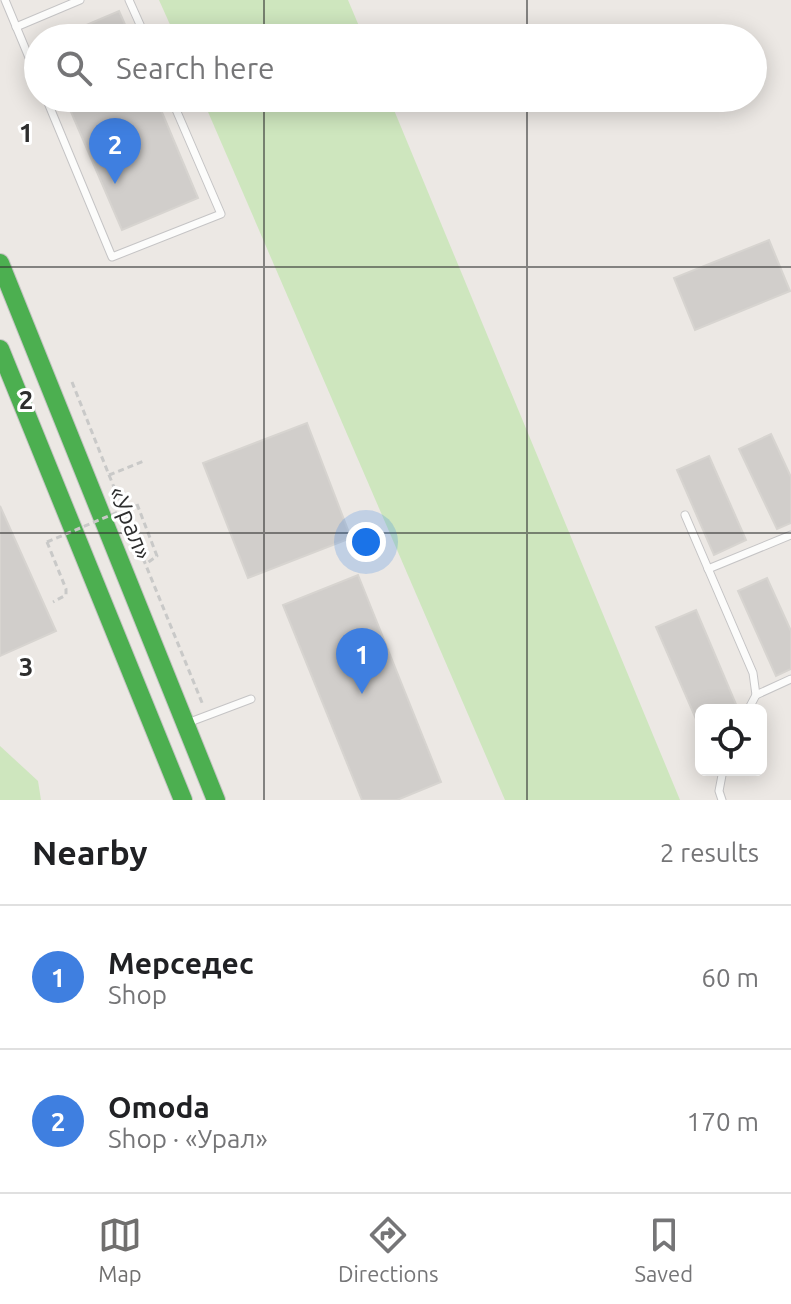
<!DOCTYPE html>
<html lang="en">
<head>
<meta charset="utf-8">
<style>
  :root { --surface:#fff; --page:#f6f6f6; --text:#202124; --muted:#757577; --line:#e0e0e0; --accent:#706f6e }
  body { margin:0; font-family:Ubuntu,sans-serif; background:var(--page); color:var(--text) }
  .controls { position:absolute; right:24px; bottom:24px; display:grid; overflow:hidden; border-radius:12px; box-shadow:0 4px 20px #0003 }
  .controls button { width:72px; height:72px; display:grid; place-items:center; padding:0; border:0; border-bottom:2px solid var(--line); background:var(--surface); color:var(--text); font:40px sans-serif }
  .you { position:absolute; left:366px; top:542px; width:28px; height:28px; margin:-20px; border:6px solid #fff; border-radius:50%; background:#1a73e8; box-shadow:0 0 0 12px #1a73e833 }
  .badge { display:grid; place-items:center; width:52px; height:52px; border-radius:50%; background:var(--accent); color:#fff; font-size:26px; font-weight:700 }
  .pin { position:absolute; translate:-50% -66px; filter:drop-shadow(0 2px 4px #0008) }
  .pin::after { content:''; position:absolute; top:42px; width:28px; height:24px; background:inherit; clip-path:polygon(0 0,100% 0,50% 100%) }
  .list { margin:0; padding:0; list-style:none }
  h2 { display:flex; justify-content:space-between; align-items:center; height:104px; margin:0; padding:0 32px; font-size:34px }
  h2 small { font-size:26px; font-weight:400; color:var(--muted) }
  .list li { display:grid; grid-template-columns:52px 1fr auto; gap:24px; align-items:center; box-sizing:border-box; height:144px; padding:0 32px; border-top:2px solid var(--line) }
  .list b { display:block; font-size:30px; white-space:nowrap }
  .list p { margin:0; font-size:26px; white-space:nowrap; color:var(--muted) }
  .list em { font-size:26px; font-style:normal; color:var(--muted) }
  .icon { flex:none; width:44px; height:44px; fill:none; stroke:currentColor; stroke-width:2; stroke-linecap:round; stroke-linejoin:round }
  .map { position:relative; flex:none; width:791px; height:800px; overflow:hidden }
  .search { position:absolute; background:var(--surface); box-shadow:0 4px 20px #0003; left:24px; right:24px; top:24px; height:88px; display:flex; align-items:center; gap:20px; box-sizing:border-box; padding:0 28px; border-radius:44px; color:var(--muted); font-size:30px }
  .sheet { height:392px; background:var(--surface) }
  nav { display:flex; justify-content:space-around; align-items:center; box-sizing:border-box; height:112px; border-top:2px solid var(--line); background:var(--surface); font-size:22px; color:var(--muted) }
  nav a { display:grid; justify-items:center; gap:4px }
  nav .on { color:var(--accent) }
  .map>svg:first-child { display:block }
  .green { fill:#cee6be }
  .building { fill:#d1cecb; stroke:#d7d4d0; stroke-width:2 }
  .lines { fill:none; stroke-linecap:round; stroke-linejoin:round }
  .lane-casing { stroke:#c5c4c5; stroke-width:9 }
  .fast-casing { stroke:#c6c5c4; stroke-width:20 }
  .path { stroke:#c9c9c8; stroke-width:3; stroke-dasharray:6 4; stroke-linecap:butt }
  .lane { stroke:#fcfcfb; stroke-width:7 }
  .fast { stroke:#4caf50; stroke-width:18 }
  .path-bridge { stroke:#c9c9c8; stroke-width:3; stroke-dasharray:6 4; stroke-linecap:butt }
  .grid { fill:none; stroke:#2e2e2e; stroke-width:2; stroke-opacity:0.55 }
  .labels { text-anchor:middle; stroke-width:6; stroke-linejoin:round; paint-order:stroke }
  .street-label { font-size:24px; fill:#2e2e2e; stroke:#fff }
  .grid-label { font-size:26px; text-anchor:middle; font-weight:bold; fill:#2e2e2e; stroke:#fff; stroke-width:6; stroke-linejoin:round; paint-order:stroke }
</style>
</head>
<body>
<div class="map">
<svg width="791" height="800" viewBox="0 0 791 800">
  <rect width="100%" height="100%" fill="#ece8e4"/>
  <g class="green">
    <path d="M159,0H348L364,38H176Z"/>
    <path d="M202,98H389L680,800H505Z"/>
    <path d="M0,746L38,781L41,800H0Z"/>
  </g>
  <g class="building">
    <path d="M119,11L131,38H56Z"/>
    <path d="M65,98H156L198,198L122,230Z"/>
    <path d="M769,240L790,291L695,330L674,278Z"/>
    <path d="M307,423L351,538L248,578L203,463Z"/>
    <path d="M771,434L791,477V523L777,529L739,449Z"/>
    <path d="M709,456L746,540L714,555L677,470Z"/>
    <path d="M0,506L56,631L0,656Z"/>
    <path d="M358,575L441,782L397,800H362L283,605Z"/>
    <path d="M767,578L791,631V669L776,676L738,591Z"/>
    <path d="M696,610L738,709L701,710V725L699,726L656,627Z"/>
  </g>
  <g class="lines">
    <defs>
      <g id="lane">
        <path d="M5,0L38,79"/>
        <path d="M129,0L146,38"/>
        <path d="M16,27L80,0"/>
        <path d="M46,98L112,257L221,214L171,98"/>
        <path d="M685,515L753,673L756,695L748,710"/>
        <path d="M708,569L791,535"/>
        <path d="M756,695L791,679"/>
        <path d="M190,722L251,699"/>
        <path d="M722,800L719,791L723,770"/>
      </g>
      <g id="fast">
        <path d="M0,263L216,800"/>
        <path d="M0,349L183,800"/>
      </g>
    </defs>
    <use href="#lane" class="lane-casing"/>
    <use href="#fast" class="fast-casing"/>
    <g class="path">
      <path d="M72,382L109,475L144,461"/>
      <path d="M109,475L203,705"/>
      <path d="M137,504L157,556L147,563"/>
      <path d="M47,542L66,589V595L53,602"/>
    </g>
    <use href="#lane" class="lane"/>
    <use href="#fast" class="fast"/>
    <path class="path-bridge" d="M47,542L137,504"/>
  </g>
  <path class="grid" d="M264,0V38M527,0V38M264,98V800M527,98V800M0,267H791M0,533H791"/>
  <g class="labels">
    <g class="street-label">
      <text transform="translate(130 523) rotate(68)" y="8">«Урал»</text>
    </g>
  </g>
  <g class="grid-label">
    <text x="26" y="142">1</text>
    <text x="26" y="409">2</text>
    <text x="26" y="676">3</text>
  </g>
</svg>
<div class="controls">
<button><svg class="icon" aria-label="locate" viewBox="0 0 24 24"><circle cx="12" cy="12" r="6"/><path d="M12 2v4M12 18v4M2 12h4M18 12h4"/></svg></button>
</div>
<div class="you"></div>
<div class="pin badge" style="left:362px;top:694px;background:#3f7fe0">1</div>
<div class="pin badge" style="left:115px;top:184px;background:#3f7fe0">2</div>
<div class="search"><svg class="icon" aria-label="search" viewBox="0 0 24 24"><circle cx="10" cy="10" r="6"/><path d="M15 15l6 6"/></svg>Search here</div>
</div>
<section class="sheet">
<h2>Nearby<small>2 results</small></h2>
<ul class="list">
<li><span class="badge" style="background:#3f7fe0">1</span><div><b>Мерседес</b><p>Shop</p></div><em>60 m</em></li>
<li><span class="badge" style="background:#3f7fe0">2</span><div><b>Omoda</b><p>Shop · «Урал»</p></div><em>170 m</em></li>
</ul>
</section>
<nav>
<a class="on"><svg class="icon" aria-label="map" viewBox="0 0 24 24"><path d="M3 6l6-2 6 2 6-2v14l-6 2-6-2-6 2zM9 4v14M15 6v14"/></svg>Map</a>
<a><svg class="icon" aria-label="directions" viewBox="0 0 24 24"><path d="M12 3l9 9-9 9-9-9zM9 14v-3h6M13 9l2 2-2 2"/></svg>Directions</a>
<a><svg class="icon" aria-label="saved" viewBox="0 0 24 24"><path d="M7 4h10v16l-5-4-5 4z"/></svg>Saved</a>
</nav>
</body>
</html>
